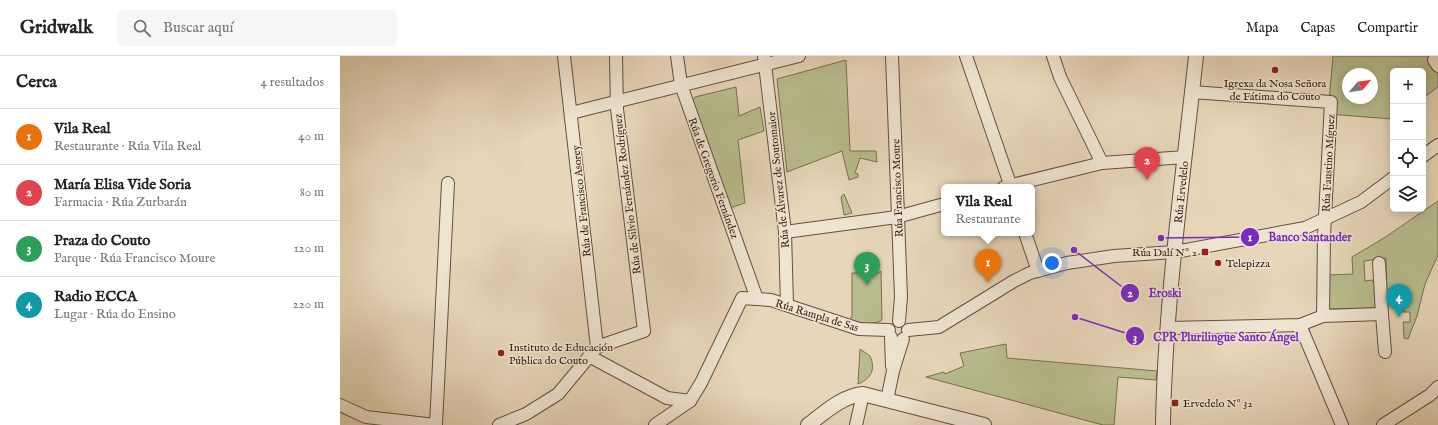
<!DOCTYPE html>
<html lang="es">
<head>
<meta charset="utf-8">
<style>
  :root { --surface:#fff; --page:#f6f6f6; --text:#222; --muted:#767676; --line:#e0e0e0; --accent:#b45309 }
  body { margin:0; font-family:"IM FELL English",serif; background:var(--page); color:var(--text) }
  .controls { position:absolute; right:12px; top:12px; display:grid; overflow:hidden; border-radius:6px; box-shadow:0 2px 10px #0003 }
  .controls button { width:36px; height:36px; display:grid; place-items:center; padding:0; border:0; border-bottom:1px solid var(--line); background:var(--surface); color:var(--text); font:20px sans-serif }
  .compass { position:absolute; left:1002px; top:12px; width:36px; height:36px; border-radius:50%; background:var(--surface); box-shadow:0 2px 10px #0003; rotate:61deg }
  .you { position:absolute; left:712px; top:207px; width:14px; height:14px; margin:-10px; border:3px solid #fff; border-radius:50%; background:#1a73e8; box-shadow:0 0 0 6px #1a73e833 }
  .badge { display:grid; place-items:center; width:26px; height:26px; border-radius:50%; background:var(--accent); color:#fff; font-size:13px; font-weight:700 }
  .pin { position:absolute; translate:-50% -33px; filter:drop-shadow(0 1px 2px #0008) }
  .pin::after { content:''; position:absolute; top:21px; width:14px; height:12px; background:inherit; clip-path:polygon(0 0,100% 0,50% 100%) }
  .popup { position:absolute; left:601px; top:128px; width:94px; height:52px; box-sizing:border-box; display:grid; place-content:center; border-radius:6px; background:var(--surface); filter:drop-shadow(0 1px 3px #0005); font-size:13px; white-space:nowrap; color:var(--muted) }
  .popup b { font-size:15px; color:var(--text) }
  .popup::after { content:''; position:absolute; left:50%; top:100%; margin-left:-8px; border:8px solid transparent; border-top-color:var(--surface) }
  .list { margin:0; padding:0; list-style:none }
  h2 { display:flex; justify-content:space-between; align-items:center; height:52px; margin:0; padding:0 16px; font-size:17px }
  h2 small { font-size:13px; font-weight:400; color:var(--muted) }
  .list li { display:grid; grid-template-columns:26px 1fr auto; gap:12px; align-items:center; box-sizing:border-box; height:56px; padding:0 16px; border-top:1px solid var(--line) }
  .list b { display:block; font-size:15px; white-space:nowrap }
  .list p { margin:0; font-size:13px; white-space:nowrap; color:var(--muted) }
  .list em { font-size:13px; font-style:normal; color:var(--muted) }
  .icon { flex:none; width:22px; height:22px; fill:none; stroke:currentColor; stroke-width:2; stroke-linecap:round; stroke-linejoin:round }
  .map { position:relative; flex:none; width:1098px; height:369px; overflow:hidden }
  header { display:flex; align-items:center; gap:24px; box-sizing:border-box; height:56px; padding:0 20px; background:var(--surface); border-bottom:1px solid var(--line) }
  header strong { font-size:19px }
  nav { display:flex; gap:22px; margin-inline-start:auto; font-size:14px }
  .search { width:280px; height:36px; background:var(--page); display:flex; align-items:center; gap:10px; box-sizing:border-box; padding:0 14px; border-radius:6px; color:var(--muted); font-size:15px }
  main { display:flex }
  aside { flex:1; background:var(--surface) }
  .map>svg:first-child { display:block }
  .green { fill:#b8bd8e; stroke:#7a6f52; fill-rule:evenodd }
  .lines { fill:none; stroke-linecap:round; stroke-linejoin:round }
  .minor-casing { stroke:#664e3e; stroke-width:14 }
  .tertiary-casing { stroke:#664e3e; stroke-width:16 }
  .minor { stroke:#efe4d2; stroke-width:12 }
  .tertiary { stroke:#efe4d2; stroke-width:14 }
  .poi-dot { fill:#8f2418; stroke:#efe4d2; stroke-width:1.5 }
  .labels { text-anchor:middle; stroke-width:3; stroke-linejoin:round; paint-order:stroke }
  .poi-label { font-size:11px; fill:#3b2115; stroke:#efe4d2; text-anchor:start }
  .street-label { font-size:11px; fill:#3b2115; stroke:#efe4d2 }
  .leader { fill:none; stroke:#7b2cbf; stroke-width:1.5 }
  .callout-dot { fill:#7b2cbf; stroke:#efe4d2; stroke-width:1.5 }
  .mark-label { font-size:12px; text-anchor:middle; font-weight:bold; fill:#fff }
  .callout-label { font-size:12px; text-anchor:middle; font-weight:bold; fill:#7b2cbf; stroke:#efe4d2; stroke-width:3; stroke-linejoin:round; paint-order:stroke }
</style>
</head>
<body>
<header>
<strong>Gridwalk</strong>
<div class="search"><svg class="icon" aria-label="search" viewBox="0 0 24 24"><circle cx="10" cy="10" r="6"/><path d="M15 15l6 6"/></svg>Buscar aquí</div>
<nav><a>Mapa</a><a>Capas</a><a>Compartir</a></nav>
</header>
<main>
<aside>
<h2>Cerca<small>4 resultados</small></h2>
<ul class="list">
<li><span class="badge" style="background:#e8710a">1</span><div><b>Vila Real</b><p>Restaurante · Rúa Vila Real</p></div><em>40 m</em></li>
<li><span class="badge" style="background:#e0444e">2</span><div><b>María Elisa Vide Soria</b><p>Farmacia · Rúa Zurbarán</p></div><em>80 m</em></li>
<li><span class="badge" style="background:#2e9e5b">3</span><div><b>Praza do Couto</b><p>Parque · Rúa Francisco Moure</p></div><em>120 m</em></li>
<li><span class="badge" style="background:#0f9aa8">4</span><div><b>Radio ECCA</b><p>Lugar · Rúa do Ensino</p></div><em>220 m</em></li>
</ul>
</aside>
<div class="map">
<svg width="1098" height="369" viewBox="0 0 1098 369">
  <rect width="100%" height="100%" fill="#e7d6b9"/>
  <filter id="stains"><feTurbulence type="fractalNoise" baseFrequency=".005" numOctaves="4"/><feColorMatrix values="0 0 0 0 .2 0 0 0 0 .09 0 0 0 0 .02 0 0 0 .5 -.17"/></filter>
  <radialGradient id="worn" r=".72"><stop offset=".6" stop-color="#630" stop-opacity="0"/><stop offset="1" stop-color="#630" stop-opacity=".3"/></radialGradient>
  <g class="green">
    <path d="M993,0H1087L1098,15V31L1083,42V15H1053L1052,63L988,58ZM1008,18H1032V42H1008Z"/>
    <path d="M506,4L510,95H536L537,106L520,102L515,117L518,118V121L509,124L502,95L447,116L437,23Z"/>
    <path d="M396,31L399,60L420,51L424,75L398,84L405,147L390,152L353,45L355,41Z"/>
    <path d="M504,138L512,157L504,159L501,141Z"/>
    <path d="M1098,145V199L1085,228L1077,260L1068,283L1064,282L1063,266H1070V256H1063V243L1047,244L1046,202L1024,205L1025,225L1032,224L1036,229L1037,247L1034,252L989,253V219L1013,218L1012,201L1044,182Z"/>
    <path d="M541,215L542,264C535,269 517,268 509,265L512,260V217H538Z"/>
    <path d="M666,288L667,302L817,315L816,324L778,321L774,369H763L586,321L604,316L605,318L624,310L620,297Z"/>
    <path d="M520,293L530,300C536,313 531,323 518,328Z"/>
  </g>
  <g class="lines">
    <defs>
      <g id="minor">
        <path d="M224,0L257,291"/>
        <path d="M337,0L341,29L417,243"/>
        <path d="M424,0L445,176L447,249"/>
        <path d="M552,0L561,241L559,265"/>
        <path d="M626,0L671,131"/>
        <path d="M713,0L720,21L762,107"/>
        <path d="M1098,1L1094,4L1098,10"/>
        <path d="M852,36L991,46L984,180L983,260"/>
        <path d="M231,57L459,0"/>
        <path d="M1083,100L1098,89"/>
        <path d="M664,131L762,107L845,101"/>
        <path d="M445,176L557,161L604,148"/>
        <path d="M685,177L698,215"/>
        <path d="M1039,207L1042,258"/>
        <path d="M960,269L1002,369"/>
        <path d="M828,272L960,269L983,260L1042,258L1045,296"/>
        <path d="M568,274L599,271L674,225L690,217L727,207L774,200L835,196L965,172L1021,146L1053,122"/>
        <path d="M551,281L552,310"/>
        <path d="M249,300L327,342L350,345"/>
        <path d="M547,344L553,315L563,283"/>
        <path d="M0,349L26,361L95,369"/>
        <path d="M96,369L108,127"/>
        <path d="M159,369L186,358L218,338L257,291L304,275L277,53L276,0"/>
        <path d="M315,369L350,345L361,327L402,242L431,244L519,273L549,274"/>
        <path d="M516,369L523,338"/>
        <path d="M1043,369L1090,339L1098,331"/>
      </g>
      <g id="tertiary">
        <path d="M468,369C484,357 502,340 523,338L644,369"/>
        <path d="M823,369C825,246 843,122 856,0"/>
      </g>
    </defs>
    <use href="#minor" class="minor-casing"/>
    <use href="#tertiary" class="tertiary-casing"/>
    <use href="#minor" class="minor"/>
    <use href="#tertiary" class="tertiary"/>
  </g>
  <g class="poi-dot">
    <circle cx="935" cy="14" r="4"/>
    <rect x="861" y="192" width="8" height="8" rx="2"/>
    <circle cx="878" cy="207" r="4"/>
    <circle cx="161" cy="297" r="4"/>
    <rect x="831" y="343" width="8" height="8" rx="2"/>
  </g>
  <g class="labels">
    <g class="poi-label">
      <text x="935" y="31" text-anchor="middle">Igrexa da Nosa Señora<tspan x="935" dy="13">de Fátima do Couto</tspan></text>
      <text x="857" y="200" text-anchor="end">Rúa Dalí Nº 2</text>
      <text x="886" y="211">Telepizza</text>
      <text x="169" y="295">Instituto de Educación<tspan x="169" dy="13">Pública do Couto</tspan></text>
      <text x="843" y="351">Ervedelo Nº 32</text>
    </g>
    <g class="street-label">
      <text transform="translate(988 107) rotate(-87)" y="4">Rúa Faustino Míguez</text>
      <text transform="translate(374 122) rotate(70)" y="4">Rúa de Gregorio Fernández</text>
      <text transform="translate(438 124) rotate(-96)" y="4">Rúa de Álvarez de Soutomaior</text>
      <text transform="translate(557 132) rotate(-92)" y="4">Rúa Francisco Moure</text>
      <text transform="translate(841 136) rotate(-84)" y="4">Rúa Ervedelo</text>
      <text transform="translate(287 138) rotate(-97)" y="4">Rúa de Silvio Fernández Rodríguez</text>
      <text transform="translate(241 145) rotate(-96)" y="4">Rúa de Francisco Asorey</text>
      <text transform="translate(477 259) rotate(17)" y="4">Rúa Rampla de Sas</text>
    </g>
  </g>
  <path class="leader" d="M821 182L910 181M734 194L790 237M735 261L795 280"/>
  <g class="callout-dot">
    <circle cx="821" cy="182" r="4"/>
    <circle cx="734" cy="194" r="4"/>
    <circle cx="735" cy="261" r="4"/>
    <circle cx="910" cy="181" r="10"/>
    <circle cx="790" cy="237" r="10"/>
    <circle cx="795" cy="280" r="10"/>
  </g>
  <g class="mark-label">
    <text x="910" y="185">1</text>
    <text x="790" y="241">2</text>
    <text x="795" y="285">3</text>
  </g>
  <g class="callout-label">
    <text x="970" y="185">Banco Santander</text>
    <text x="825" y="241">Eroski</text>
    <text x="886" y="285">CPR Plurilingüe Santo Ángel</text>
  </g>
  <rect width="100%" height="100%" filter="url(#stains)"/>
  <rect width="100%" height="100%" fill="url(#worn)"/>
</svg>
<div class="controls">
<button>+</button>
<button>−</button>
<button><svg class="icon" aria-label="locate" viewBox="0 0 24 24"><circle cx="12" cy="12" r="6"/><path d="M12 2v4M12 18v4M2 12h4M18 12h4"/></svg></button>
<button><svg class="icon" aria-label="layers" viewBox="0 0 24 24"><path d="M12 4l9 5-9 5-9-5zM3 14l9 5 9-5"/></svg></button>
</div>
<svg class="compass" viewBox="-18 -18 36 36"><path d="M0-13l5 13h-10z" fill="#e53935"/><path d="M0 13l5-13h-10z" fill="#767676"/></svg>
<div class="you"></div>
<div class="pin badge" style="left:648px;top:226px;background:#e8710a">1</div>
<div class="popup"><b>Vila Real</b>Restaurante</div>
<div class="pin badge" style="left:807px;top:124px;background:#e0444e">2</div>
<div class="pin badge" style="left:527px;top:229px;background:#2e9e5b">3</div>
<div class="pin badge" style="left:1059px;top:261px;background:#0f9aa8">4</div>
</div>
</main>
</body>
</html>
